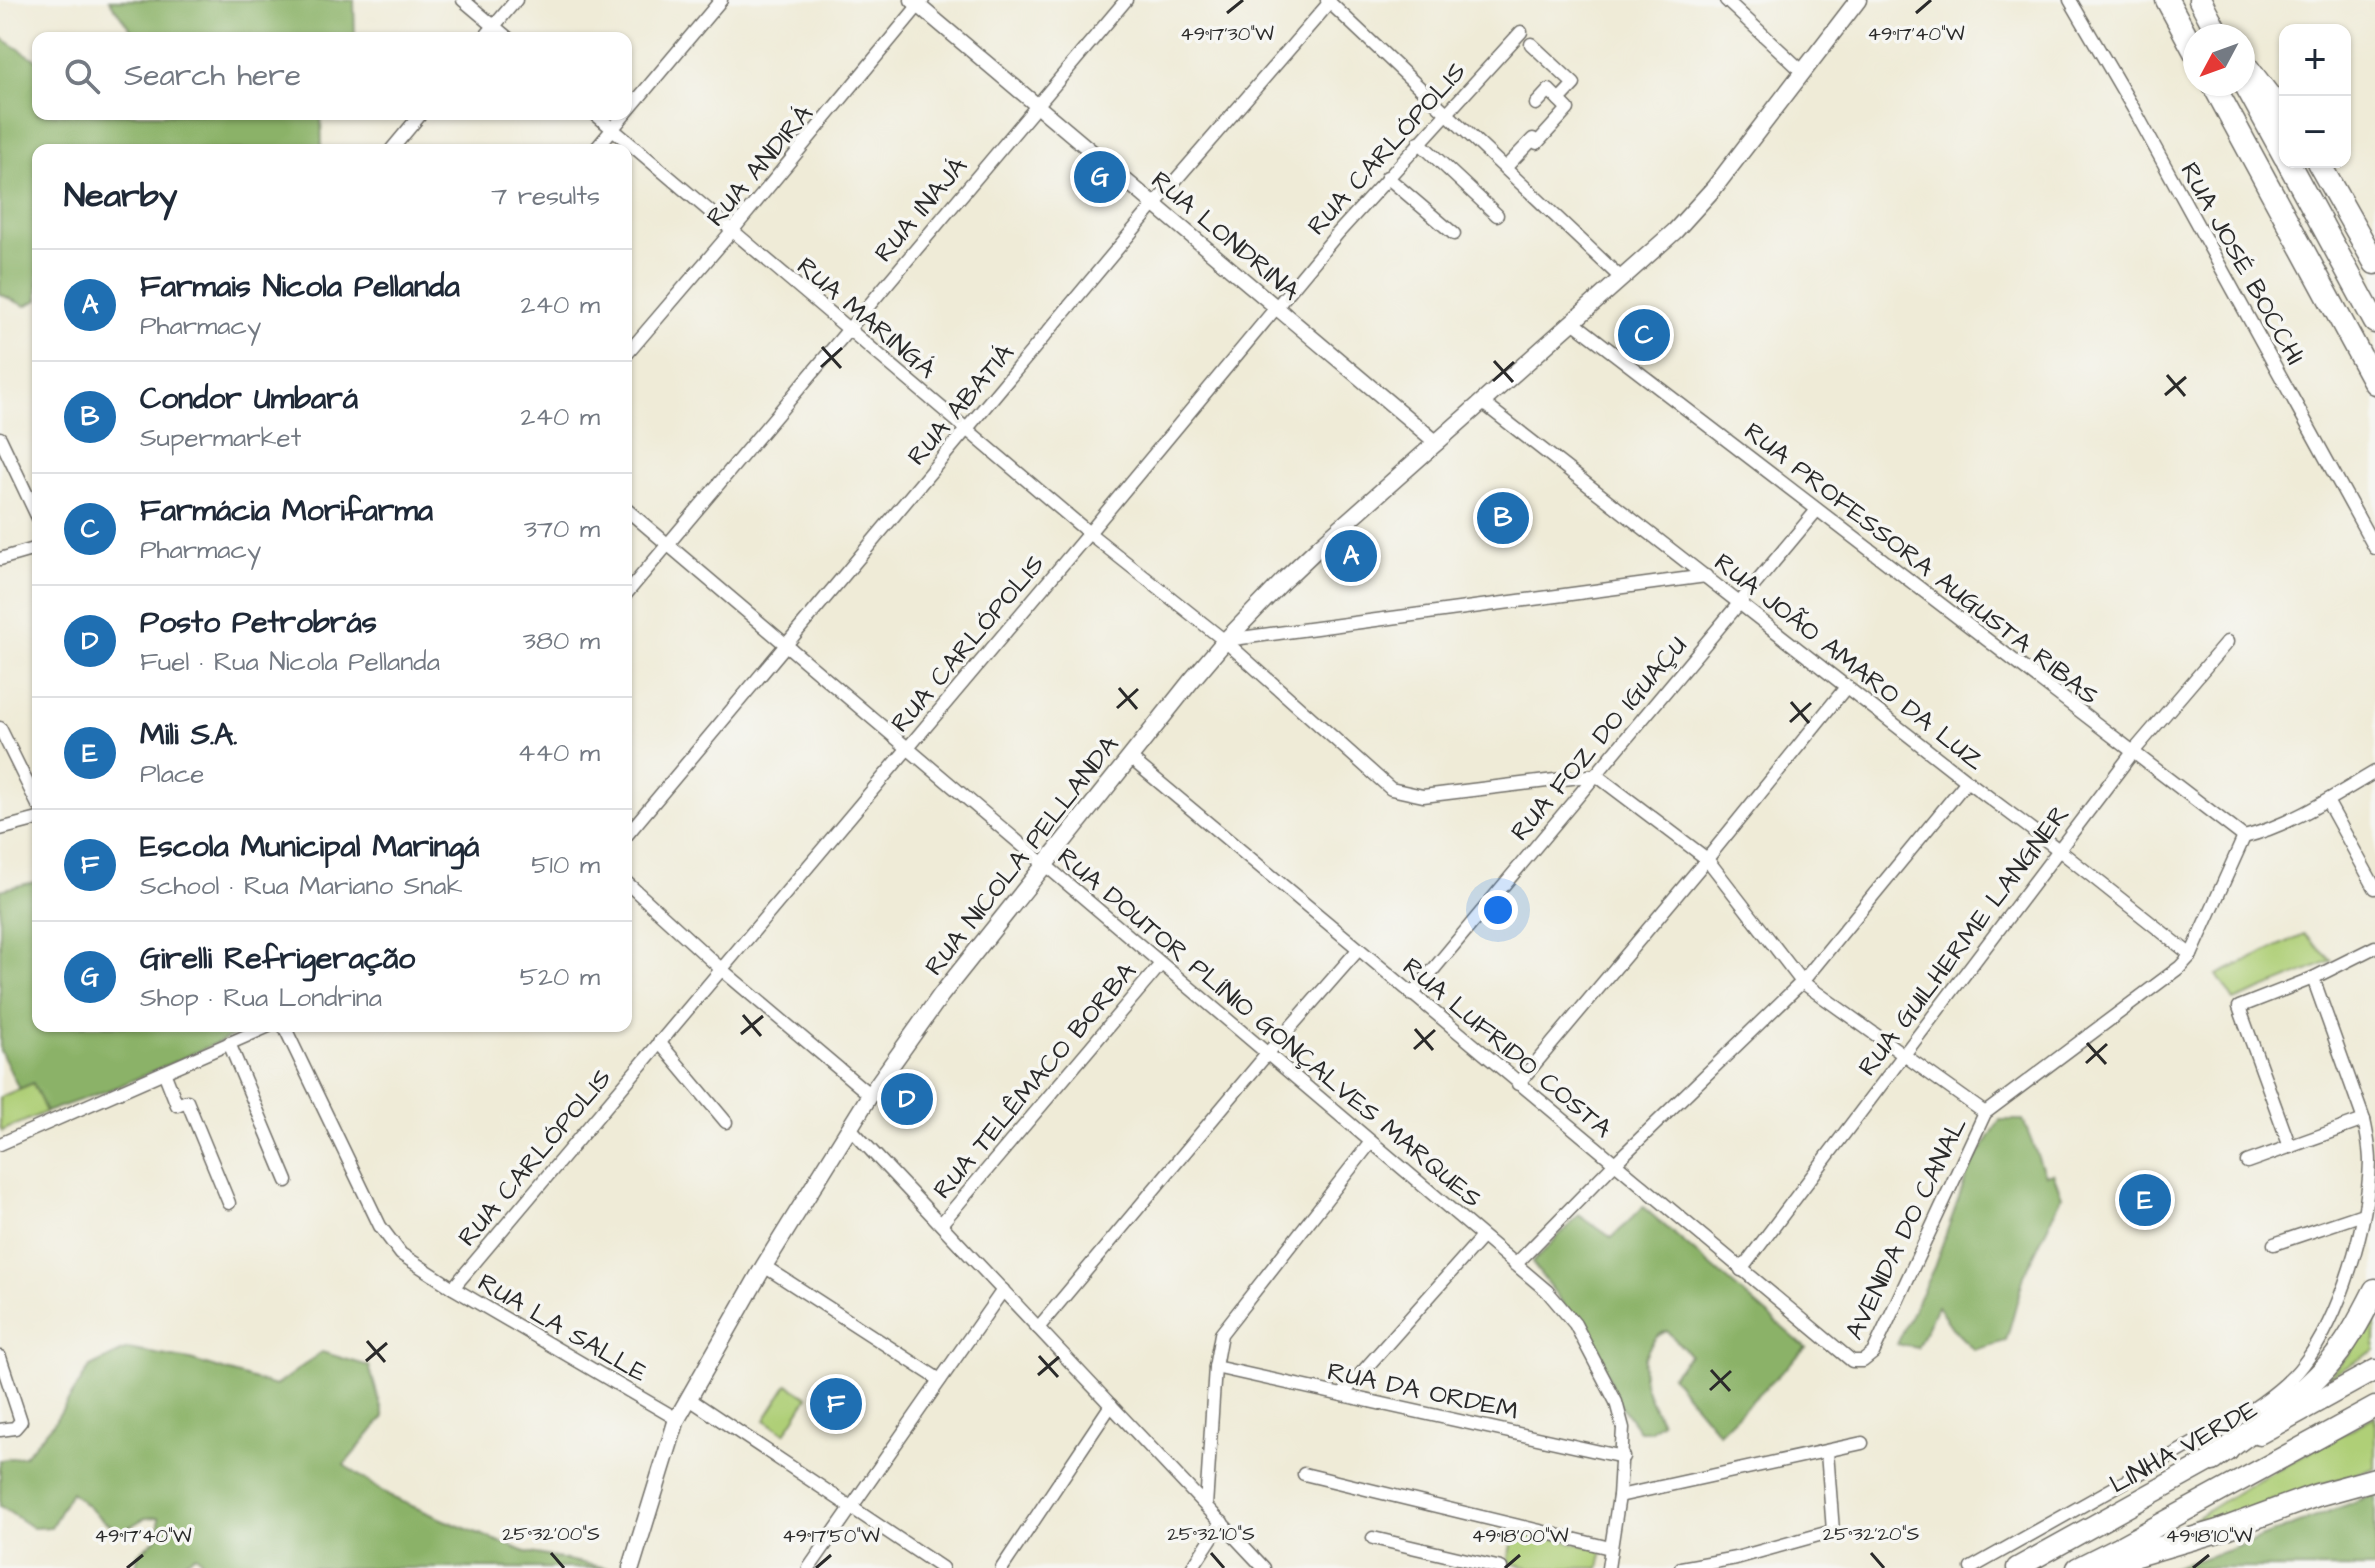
<!DOCTYPE html>
<html lang="en">
<head>
<meta charset="utf-8">
<style>
  :root { --surface:#fff; --page:#f6f6f7; --text:#1f2937; --muted:#747a83; --line:#e0e1e3; --accent:#1f6fb2 }
  body { margin:0; font-family:"Architects Daughter",sans-serif; background:var(--page); color:var(--text) }
  .controls { position:absolute; right:24px; top:24px; display:grid; overflow:hidden; border-radius:16px; box-shadow:0 2px 6px #0004 }
  .controls button { width:72px; height:72px; display:grid; place-items:center; padding:0; border:0; border-bottom:2px solid var(--line); background:var(--surface); color:var(--text); font:40px sans-serif }
  .compass { position:absolute; left:2183px; top:24px; width:72px; height:72px; border-radius:50%; background:var(--surface); box-shadow:0 2px 6px #0004; rotate:229deg }
  .you { position:absolute; left:1498px; top:910px; width:28px; height:28px; margin:-20px; border:6px solid #fff; border-radius:50%; background:#1a73e8; box-shadow:0 0 0 12px #1a73e833 }
  .badge { display:grid; place-items:center; width:52px; height:52px; border-radius:50%; background:var(--accent); color:#fff; font-size:26px; font-weight:700 }
  .pin { position:absolute; translate:-50% -50%; border:4px solid #fff; box-shadow:0 2px 8px #0006 }
  .list { margin:0; padding:0; list-style:none }
  h2 { display:flex; justify-content:space-between; align-items:center; height:104px; margin:0; padding:0 32px; font-size:34px }
  h2 small { font-size:26px; font-weight:400; color:var(--muted) }
  .list li { display:grid; grid-template-columns:52px 1fr auto; gap:24px; align-items:center; box-sizing:border-box; height:112px; padding:0 32px; border-top:2px solid var(--line) }
  .list b { display:block; font-size:30px; white-space:nowrap }
  .list p { margin:0; font-size:26px; white-space:nowrap; color:var(--muted) }
  .list em { font-size:26px; font-style:normal; color:var(--muted) }
  .icon { flex:none; width:44px; height:44px; fill:none; stroke:currentColor; stroke-width:2; stroke-linecap:round; stroke-linejoin:round }
  .map { position:relative; flex:none; width:2375px; height:1568px; overflow:hidden }
  .search { position:absolute; background:var(--surface); box-shadow:0 2px 6px #0004; left:32px; top:32px; width:600px; height:88px; display:flex; align-items:center; gap:20px; box-sizing:border-box; padding:0 28px; border-radius:16px; color:var(--muted); font-size:30px }
  .panel { position:absolute; background:var(--surface); box-shadow:0 2px 6px #0004; left:32px; top:144px; width:600px; height:888px; border-radius:16px }
  .map>svg:first-child { display:block }
  .green { fill:#afcf77; stroke:#6d7d51; stroke-width:2 }
  .forest { fill:#8bb268; stroke:#5b6e4a; stroke-width:2 }
  .lines { fill:none; stroke-linecap:round; stroke-linejoin:round }
  .minor-casing { stroke:#706e67; stroke-width:15 }
  .tertiary-casing { stroke:#706e67; stroke-width:17 }
  .secondary-casing { stroke:#706e67; stroke-width:19 }
  .trunk-casing { stroke:#706e67; stroke-width:23 }
  .motorway-casing { stroke:#706e67; stroke-width:25 }
  .minor { stroke:#fff; stroke-width:12 }
  .tertiary { stroke:#fff; stroke-width:14 }
  .secondary { stroke:#fff; stroke-width:16 }
  .trunk { stroke:#fff; stroke-width:20 }
  .motorway { stroke:#fff; stroke-width:22 }
  .ticks { fill:none; stroke:#2b2b2b; stroke-width:3 }
  .labels { text-anchor:middle; stroke-width:7; stroke-linejoin:round; paint-order:stroke }
  .street-label { font-size:26px; fill:#2b2b2b; stroke:#f6f6f2 }
  .ticks-label { font-size:20px; text-anchor:middle; fill:#2b2b2b; stroke:#f6f6f2; stroke-width:7; stroke-linejoin:round; paint-order:stroke }
</style>
</head>
<body>
<div class="map">
<svg width="2375" height="1568" viewBox="0 0 2375 1568">
  <rect width="100%" height="100%" fill="#f6f6f2"/>
  <filter id="ink" filterUnits="userSpaceOnUse"><feTurbulence type="fractalNoise" baseFrequency=".0125" numOctaves="2"/><feDisplacementMap in="SourceGraphic" scale="16" xChannelSelector="R" yChannelSelector="G"/><feConvolveMatrix kernelMatrix="1 2 1 2 8 2 1 2 1" color-interpolation-filters="sRGB"/></filter>
  <filter id="wash" filterUnits="userSpaceOnUse"><feTurbulence type="fractalNoise" baseFrequency=".006" numOctaves="4" result="noise"/><feDisplacementMap in="SourceGraphic" scale="32" xChannelSelector="R" yChannelSelector="G"/><feGaussianBlur stdDeviation="1.8" result="paint"/><feColorMatrix in="noise" values="0 0 0 0 0 0 0 0 0 0 0 0 0 0 0 0 0 1.4 0 .05"/><feComposite in="paint" operator="in"/></filter>
  <g filter="url(#wash)">
    <rect width="100%" height="100%" fill="#efebd7"/>
    <g class="green">
      <path d="M2304,934L2332,961L2234,1001L2217,975Z"/>
      <path d="M33,1083L46,1112L2,1131L0,1126V1097Z"/>
      <path d="M2375,1317V1350L2324,1380L2351,1352Z"/>
      <path d="M788,1384L808,1397L785,1433L765,1420Z"/>
      <path d="M2375,1416V1468L2305,1489L2195,1528L2176,1531L2247,1486Z"/>
      <path d="M1516,1529L1603,1550L1599,1568H1531L1508,1562Z"/>
    </g>
    <g class="forest">
      <path d="M109,0H354L355,38H137Z"/>
      <path d="M0,37L38,61V114H321L322,150H38V300L25,306L0,294Z"/>
      <path d="M38,881V1026H255L117,1087L46,1112L33,1083L19,1089L0,1050V890Z"/>
      <path d="M2000,1120H2023L2045,1175L2053,1173L2062,1196L2024,1276L2006,1341L1974,1350L1953,1329L1937,1306L1917,1348L1897,1344L1934,1267L1969,1170Z"/>
      <path d="M1643,1207L1806,1348L1719,1433L1671,1376L1690,1355L1667,1331C1657,1335 1655,1338 1649,1348C1634,1375 1649,1397 1661,1422L1650,1431H1639L1619,1403L1596,1346L1532,1263L1579,1215L1612,1238Z"/>
      <path d="M127,1349L190,1360L275,1386L322,1352L369,1366L384,1417L344,1465L389,1496L444,1520L526,1552L608,1568H197L202,1561L196,1555L174,1568H136L138,1554L159,1536V1517L145,1518L122,1531L104,1521L71,1492L51,1527L33,1528L0,1506V1460L24,1456L53,1424L90,1367Z"/>
      <path d="M2375,1494V1568H2171L2229,1550Z"/>
    </g>
  </g>
  <g filter="url(#ink)">
    <g class="lines">
      <defs>
        <g id="minor">
          <path d="M463,0L508,38"/>
          <path d="M1327,0L1622,279"/>
          <path d="M1726,0L1804,73"/>
          <path d="M2070,0L2136,113L2375,548"/>
          <path d="M484,38L516,0"/>
          <path d="M1536,104L1549,90L1559,100"/>
          <path d="M626,113L721,0"/>
          <path d="M595,114L1089,533L1225,641L1391,789L1423,796L1596,775L1707,859L1802,982L1985,1113"/>
          <path d="M1419,142L1497,215"/>
          <path d="M391,150L421,114"/>
          <path d="M595,150L625,114"/>
          <path d="M1505,168L1533,139L1537,143L1568,109L1559,100L1574,84L1531,44"/>
          <path d="M1387,177L1454,234"/>
          <path d="M1573,322L2244,837"/>
          <path d="M626,355L732,231L923,0"/>
          <path d="M1483,403L1967,781L2059,850L2191,955"/>
          <path d="M0,438L38,518"/>
          <path d="M626,509L1547,1291L1575,1324L1616,1402L1623,1428L1619,1496L1608,1568"/>
          <path d="M0,559L38,548"/>
          <path d="M626,594L1126,0"/>
          <path d="M1226,640L1706,576"/>
          <path d="M0,728L38,805"/>
          <path d="M1129,757L1852,1361H1863L1873,1353L1985,1113L2180,967L2191,955L2244,837"/>
          <path d="M2327,801L2375,888"/>
          <path d="M0,829L38,819"/>
          <path d="M626,836L1154,205L1330,2"/>
          <path d="M2244,837C2291,825 2334,796 2375,772"/>
          <path d="M626,882L721,969L870,1095"/>
          <path d="M1412,995L1817,510"/>
          <path d="M284,1026L380,1226L401,1254L453,1288L677,1419"/>
          <path d="M659,1042L726,1122"/>
          <path d="M229,1043L287,1181"/>
          <path d="M164,1072L177,1105L187,1101L229,1203"/>
          <path d="M1518,1084L1707,859L1847,686"/>
          <path d="M850,1128L1264,1568"/>
          <path d="M0,1144L269,1026"/>
          <path d="M2290,1147L2239,1007L2313,978L2375,947"/>
          <path d="M2247,1162L2364,1120"/>
          <path d="M941,1224L1161,964"/>
          <path d="M2274,1244L2363,1214"/>
          <path d="M1515,1265L1614,1164L1802,982L1967,781"/>
          <path d="M764,1266L940,1380"/>
          <path d="M1741,1270L2133,752L2227,642"/>
          <path d="M453,1288L1089,533L1338,233L1521,32"/>
          <path d="M1038,1328L1267,1054L1358,950"/>
          <path d="M0,1357L21,1421L15,1428L0,1430"/>
          <path d="M1215,1367L1623,1457"/>
          <path d="M1342,1395L1482,1237"/>
          <path d="M688,1398L942,1568"/>
          <path d="M1304,1474L1610,1548"/>
          <path d="M1619,1496L1862,1443"/>
          <path d="M1206,1506L1215,1367L1221,1334L1371,1142"/>
          <path d="M1373,1538L1501,1568"/>
          <path d="M809,1568L1003,1290"/>
          <path d="M1002,1568L1111,1405"/>
          <path d="M1192,1568L1222,1522"/>
          <path d="M1681,1568L1736,1558L1833,1531L1827,1452"/>
          <path d="M1971,1568L2242,1416C2264,1402 2287,1386 2303,1365C2341,1317 2368,1223 2370,1162C2370,1148 2367,1134 2364,1120L2313,978"/>
        </g>
        <path id="tertiary" d="M912,0L1437,443"/>
        <path id="secondary" d="M631,1568L677,1419L764,1266L870,1095L941,995L1191,681L1225,641L1284,580L1322,544L1675,231L1714,188L1858,0"/>
        <g id="trunk">
          <path d="M2259,1434L2375,1370"/>
          <path d="M2017,1568L2228,1451"/>
          <path d="M2077,1568L2117,1548L2375,1407"/>
        </g>
        <g id="motorway">
          <path d="M2167,0L2195,52"/>
          <path d="M2200,0L2219,36"/>
          <path d="M2243,62L2285,117"/>
          <path d="M2243,80L2285,157"/>
          <path d="M2213,84L2375,383"/>
          <path d="M2288,162L2375,322"/>
          <path d="M2318,162L2375,263"/>
          <path d="M2213,1460C2249,1431 2294,1403 2325,1369C2346,1346 2361,1318 2375,1290"/>
          <path d="M2092,1568L2218,1531L2317,1495L2375,1479"/>
        </g>
      </defs>
      <use href="#minor" class="minor-casing"/>
      <use href="#tertiary" class="tertiary-casing"/>
      <use href="#secondary" class="secondary-casing"/>
      <use href="#trunk" class="trunk-casing"/>
      <use href="#motorway" class="motorway-casing"/>
      <use href="#minor" class="minor"/>
      <use href="#tertiary" class="tertiary"/>
      <use href="#secondary" class="secondary"/>
      <use href="#trunk" class="trunk"/>
      <use href="#motorway" class="motorway"/>
    </g>
  </g>
  <path class="ticks" d="M1227,13L1243,0M1916,13L1931,0M822,347L841,368M1494,361L1513,382M821,367L842,348M2167,375L2185,396M1493,381L1514,362M2165,395L2186,377M1119,688L1137,709M1791,702L1809,723M1117,708L1138,689M1790,722L1811,703M743,1015L761,1036M1415,1029L1433,1050M741,1034L763,1016M2087,1043L2106,1064M1414,1049L1435,1030M2086,1063L2107,1044M367,1341L385,1362M1039,1356L1058,1377M366,1361L387,1343M1711,1370L1730,1391M1038,1375L1059,1357M1710,1390L1731,1371M551,1553L564,1568M1211,1553L1224,1568M1871,1553L1884,1568M127,1568L143,1555M816,1568L831,1555M1505,1568L1520,1555M2193,1568L2209,1555"/>
  <g class="labels">
    <g class="street-label">
      <text transform="translate(1386 148) rotate(-48)" y="9">RUA CARLÓPOLIS</text>
      <text transform="translate(759 165) rotate(-50)" y="9">RUA ANDIRÁ</text>
      <text transform="translate(920 209) rotate(-50)" y="9">RUA INAJÁ</text>
      <text transform="translate(1226 235) rotate(40)" y="9">RUA LONDRINA</text>
      <text transform="translate(2243 263) rotate(61)" y="9">RUA JOSÉ BOCCHI</text>
      <text transform="translate(867 317) rotate(40)" y="9">RUA MARINGÁ</text>
      <text transform="translate(960 404) rotate(-50)" y="9">RUA ABATIÁ</text>
      <text transform="translate(1922 563) rotate(38)" y="9">RUA PROFESSORA AUGUSTA RIBAS</text>
      <text transform="translate(967 643) rotate(-50)" y="9">RUA CARLÓPOLIS</text>
      <text transform="translate(1850 661) rotate(38)" y="9">RUA JOÃO AMARO DA LUZ</text>
      <text transform="translate(1598 738) rotate(-50)" y="9">RUA FOZ DO IGUAÇU</text>
      <text transform="translate(1021 855) rotate(-52)" y="9">RUA NICOLA PELLANDA</text>
      <text transform="translate(1963 940) rotate(-53)" y="9">RUA GUILHERME LANGNER</text>
      <text transform="translate(1270 1027) rotate(40)" y="9">RUA DOUTOR PLÍNIO GONÇALVES MARQUES</text>
      <text transform="translate(1508 1047) rotate(40)" y="9">RUA LUFRIDO COSTA</text>
      <text transform="translate(1034 1080) rotate(-50)" y="9">RUA TELÊMACO BORBA</text>
      <text transform="translate(534 1157) rotate(-50)" y="9">RUA CARLÓPOLIS</text>
      <text transform="translate(1905 1228) rotate(-64)" y="9">AVENIDA DO CANAL</text>
      <text transform="translate(563 1327) rotate(30)" y="9">RUA LA SALLE</text>
      <text transform="translate(1423 1390) rotate(12)" y="9">RUA DA ORDEM</text>
      <text transform="translate(2183 1446) rotate(-29)" y="9">LINHA VERDE</text>
    </g>
  </g>
  <g class="ticks-label">
    <text x="1227" y="40">49°17'30"W</text>
    <text x="1916" y="40">49°17'40"W</text>
    <text x="551" y="1540">25°32'00"S</text>
    <text x="1211" y="1540">25°32'10"S</text>
    <text x="1871" y="1540">25°32'20"S</text>
    <text x="143" y="1542">49°17'40"W</text>
    <text x="831" y="1542">49°17'50"W</text>
    <text x="1520" y="1542">49°18'00"W</text>
    <text x="2209" y="1542">49°18'10"W</text>
  </g>
</svg>
<div class="controls">
<button>+</button>
<button>−</button>
</div>
<svg class="compass" viewBox="-18 -18 36 36"><path d="M0-13l5 13h-10z" fill="#e53935"/><path d="M0 13l5-13h-10z" fill="#747a83"/></svg>
<div class="you"></div>
<div class="pin badge" style="left:1351px;top:556px">A</div>
<div class="pin badge" style="left:1503px;top:518px">B</div>
<div class="pin badge" style="left:1644px;top:335px">C</div>
<div class="pin badge" style="left:907px;top:1099px">D</div>
<div class="pin badge" style="left:2145px;top:1200px">E</div>
<div class="pin badge" style="left:836px;top:1404px">F</div>
<div class="pin badge" style="left:1100px;top:177px">G</div>
<div class="search"><svg class="icon" aria-label="search" viewBox="0 0 24 24"><circle cx="10" cy="10" r="6"/><path d="M15 15l6 6"/></svg>Search here</div>
<section class="panel">
<h2>Nearby<small>7 results</small></h2>
<ul class="list">
<li><span class="badge">A</span><div><b>Farmais Nicola Pellanda</b><p>Pharmacy</p></div><em>240 m</em></li>
<li><span class="badge">B</span><div><b>Condor Umbará</b><p>Supermarket</p></div><em>240 m</em></li>
<li><span class="badge">C</span><div><b>Farmácia Morifarma</b><p>Pharmacy</p></div><em>370 m</em></li>
<li><span class="badge">D</span><div><b>Posto Petrobrás</b><p>Fuel · Rua Nicola Pellanda</p></div><em>380 m</em></li>
<li><span class="badge">E</span><div><b>Mili S.A.</b><p>Place</p></div><em>440 m</em></li>
<li><span class="badge">F</span><div><b>Escola Municipal Maringá</b><p>School · Rua Mariano Snak</p></div><em>510 m</em></li>
<li><span class="badge">G</span><div><b>Girelli Refrigeração</b><p>Shop · Rua Londrina</p></div><em>520 m</em></li>
</ul>
</section>
</div>
</body>
</html>
